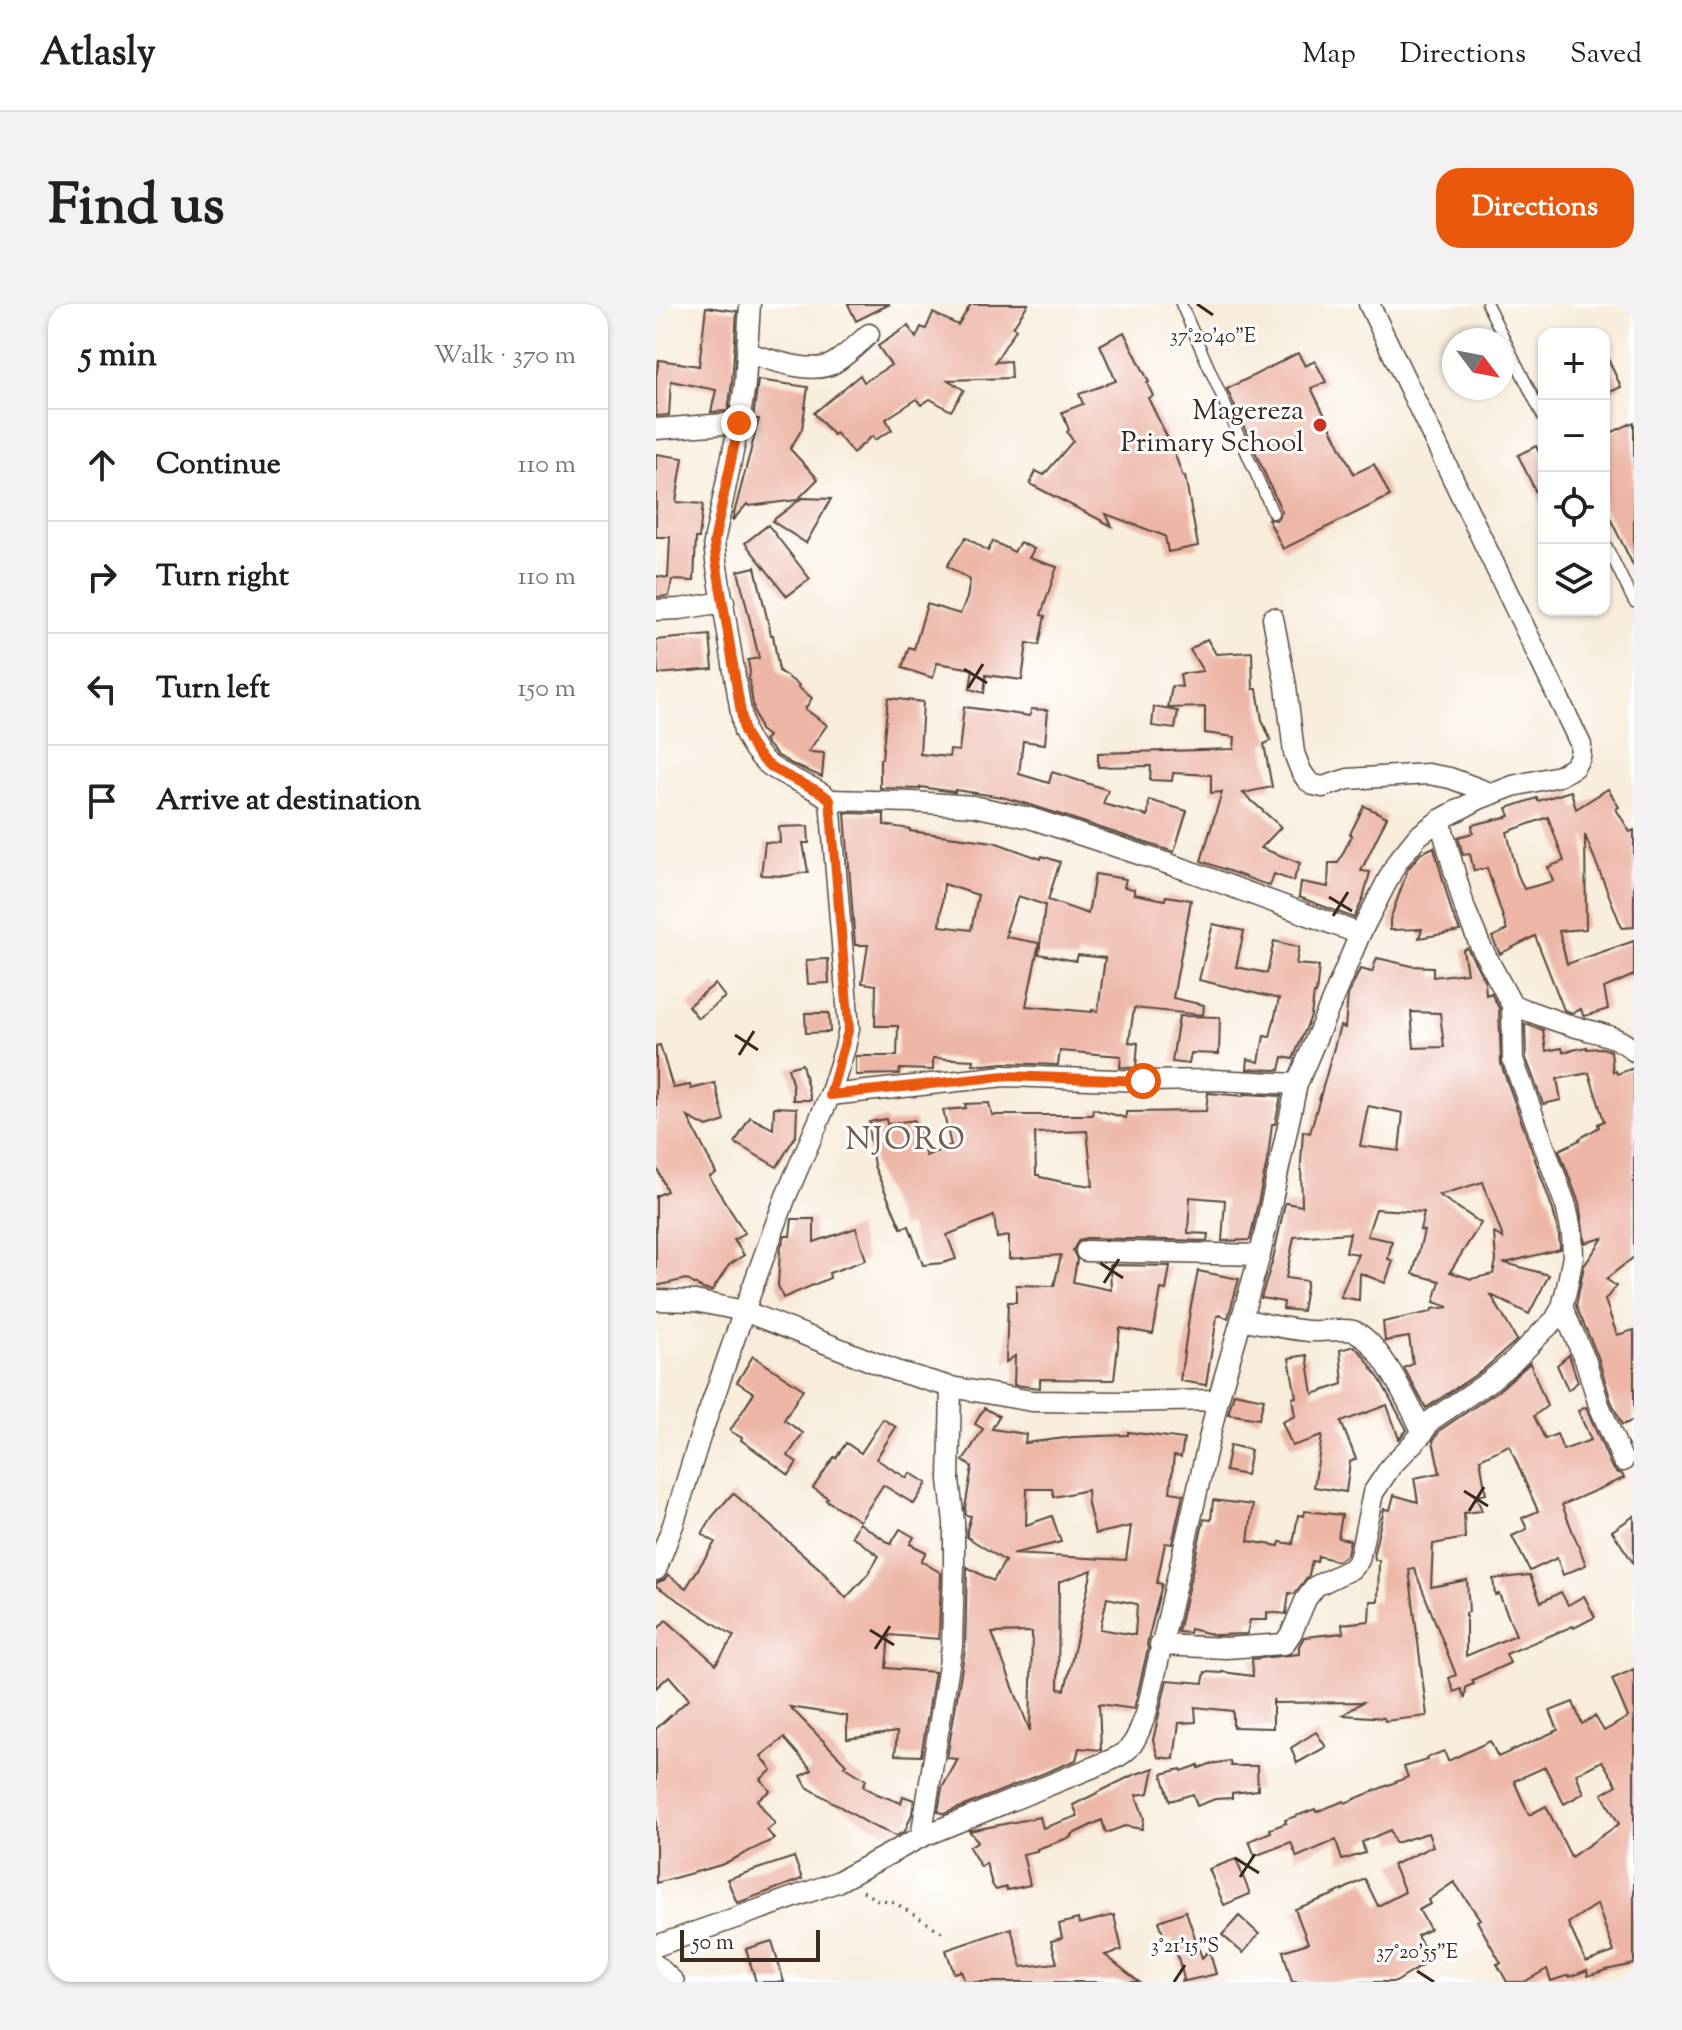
<!DOCTYPE html>
<html lang="en">
<head>
<meta charset="utf-8">
<style>
  :root { --surface:#fff; --page:#f2f2f2; --text:#202124; --muted:#757577; --line:#e0e0e0; --accent:#ea580c }
  body { margin:0; font-family:"Sorts Mill Goudy",serif; background:var(--page); color:var(--text) }
  .controls { position:absolute; right:24px; top:24px; display:grid; overflow:hidden; border-radius:16px; box-shadow:0 2px 6px #0004 }
  .controls button { width:72px; height:72px; display:grid; place-items:center; padding:0; border:0; border-bottom:2px solid var(--line); background:var(--surface); color:var(--text); font:40px sans-serif }
  .compass { position:absolute; left:786px; top:24px; width:72px; height:72px; border-radius:50%; background:var(--surface); box-shadow:0 2px 6px #0004; rotate:122deg }
  .scale { position:absolute; left:24px; bottom:20px; width:140px; box-sizing:border-box; padding-left:8px; border:4px solid #3b2a1e; border-top:0; font-size:22px; line-height:28px; white-space:nowrap; color:#3b2a1e; -webkit-text-stroke:6px #fff; paint-order:stroke }
  .stop { position:absolute; width:24px; height:24px; margin:-18px; border:6px solid #ea580c; border-radius:50%; background:#fff }
  .stop.end { background:#ea580c; border-color:#fff; box-shadow:0 2px 8px #0008 }
  .list { margin:0; padding:0; list-style:none }
  h2 { display:flex; justify-content:space-between; align-items:center; height:104px; margin:0; padding:0 32px; font-size:34px }
  h2 small { font-size:26px; font-weight:400; color:var(--muted) }
  .list li { display:grid; grid-template-columns:52px 1fr auto; gap:24px; align-items:center; box-sizing:border-box; height:112px; padding:0 32px; border-top:2px solid var(--line) }
  .list b { display:block; font-size:30px; white-space:nowrap }
  .list em { font-size:26px; font-style:normal; color:var(--muted) }
  .icon { flex:none; width:44px; height:44px; fill:none; stroke:currentColor; stroke-width:2; stroke-linecap:round; stroke-linejoin:round }
  .map { position:relative; flex:none; width:978px; height:1678px; overflow:hidden; border-radius:24px }
  header { display:flex; align-items:center; gap:48px; box-sizing:border-box; height:112px; padding:0 40px; background:var(--surface); border-bottom:2px solid var(--line) }
  header strong { font-size:38px }
  nav { display:flex; gap:44px; margin-inline-start:auto; font-size:28px }
  .intro { display:flex; align-items:center; justify-content:space-between; box-sizing:border-box; height:192px; padding:0 48px }
  h1 { margin:0; font-size:56px }
  .button { padding:20px 36px; border-radius:24px; background:var(--accent); color:#fff; font-size:28px; font-weight:700 }
  main { display:flex; gap:48px; padding:0 48px }
  aside { flex:1; background:var(--surface); border-radius:24px; box-shadow:0 2px 6px #0004 }
  .map>svg:first-child { display:block }
  .building { fill:#ecb5a6; fill-rule:evenodd }
  .lines { fill:none; stroke-linecap:round; stroke-linejoin:round }
  .service-casing { stroke:#57473a; stroke-width:13 }
  .minor-casing { stroke:#57473a; stroke-width:23 }
  .path { stroke:#57473a; stroke-width:3; stroke-dasharray:2 6; stroke-linecap:butt }
  .service { stroke:#fff; stroke-width:10 }
  .minor { stroke:#fff; stroke-width:20 }
  .route { stroke:#ea580c; stroke-width:10 }
  .ticks { fill:none; stroke:#3b2a1e; stroke-width:3 }
  .poi-dot { fill:#c8321e; stroke:#fff; stroke-width:3 }
  .labels { text-anchor:middle; stroke-width:6; stroke-linejoin:round; paint-order:stroke }
  .poi-label { font-size:28px; fill:#3b2a1e; stroke:#fff; text-anchor:end }
  .quarter-label { font-size:32px; letter-spacing:2px; fill:#795b4e; stroke:#fff }
  .ticks-label { font-size:20px; text-anchor:middle; fill:#3b2a1e; stroke:#fff; stroke-width:6; stroke-linejoin:round; paint-order:stroke }
</style>
</head>
<body>
<header>
<strong>Atlasly</strong>
<nav><a>Map</a><a>Directions</a><a>Saved</a></nav>
</header>
<div class="intro"><h1>Find us</h1><a class="button">Directions</a></div>
<main>
<aside>
<h2>5 min<small>Walk · 370 m</small></h2>
<ul class="list">
<li><svg class="icon" aria-label="ahead" viewBox="0 0 24 24"><path d="M12 20V5M6 11l6-6 6 6"/></svg><div><b>Continue</b></div><em>110 m</em></li>
<li><svg class="icon" aria-label="right" viewBox="0 0 24 24"><path d="M7 20v-9h11M14 6l5 5-5 5"/></svg><div><b>Turn right</b></div><em>110 m</em></li>
<li><svg class="icon" aria-label="left" viewBox="0 0 24 24"><path d="M17 20v-9H6M10 6l-5 5 5 5"/></svg><div><b>Turn left</b></div><em>150 m</em></li>
<li><svg class="icon" aria-label="arrive" viewBox="0 0 24 24"><path d="M6 21V4h12l-3 4 3 4H6"/></svg><div><b>Arrive at destination</b></div></li>
</ul>
</aside>
<div class="map">
<svg width="978" height="1678" viewBox="0 0 978 1678">
  <rect width="100%" height="100%" fill="#fff"/>
  <filter id="ink" filterUnits="userSpaceOnUse"><feTurbulence type="fractalNoise" baseFrequency=".0125" numOctaves="2"/><feDisplacementMap in="SourceGraphic" scale="16" xChannelSelector="R" yChannelSelector="G"/><feConvolveMatrix kernelMatrix="1 2 1 2 8 2 1 2 1" color-interpolation-filters="sRGB"/></filter>
  <filter id="wash" filterUnits="userSpaceOnUse"><feTurbulence type="fractalNoise" baseFrequency=".006" numOctaves="4" result="noise"/><feDisplacementMap in="SourceGraphic" scale="32" xChannelSelector="R" yChannelSelector="G"/><feGaussianBlur stdDeviation="1.8" result="paint"/><feColorMatrix in="noise" values="0 0 0 0 0 0 0 0 0 0 0 0 0 0 0 0 0 1.4 0 .05"/><feComposite in="paint" operator="in"/></filter>
  <g filter="url(#wash)">
    <rect width="100%" height="100%" fill="#f8ecda"/>
    <g id="blocks">
      <g class="building">
        <path d="M192,0H234L200,17Z"/>
        <path d="M315,0H372L357,23L360,25L339,58L354,57L355,74L292,76L308,86L295,107L274,95L265,101L261,95L230,115L236,126L219,136L216,132L197,149L180,129L177,131L158,109L204,71L208,78L235,61L222,42L252,22L260,34L265,23L270,25L277,9L302,21Z"/>
        <path d="M50,3L81,7L76,79L72,107L55,108L60,86L15,77L13,111L0,112V72L3,56L43,62Z"/>
        <path d="M468,28L493,78L491,79L497,92L492,94L517,145L527,173L529,172L542,242L512,248L509,232L450,210L456,222L374,180L380,167L388,171L417,137L411,128L413,126L406,108L427,100L423,90L460,77L444,41Z"/>
        <path d="M948,46L965,83L948,91Z"/>
        <path d="M642,49L649,62L659,57L670,78L655,84L698,170L718,160L734,192L627,245L612,215L621,216L626,208L571,85Z"/>
        <path d="M102,76L152,83L146,125L134,145L162,175L141,196L93,202L91,200L76,217L103,115H97Z"/>
        <path d="M978,118V263L948,202V132Z"/>
        <path d="M880,142L888,159V205L862,151Z"/>
        <path d="M0,150L27,154L20,198L47,200L43,234H40L38,277L16,276L13,292L0,293V272L12,274L14,233H0Z"/>
        <path d="M146,194L175,195L150,239L116,217Z"/>
        <path d="M112,221L154,275L131,292L89,239Z"/>
        <path d="M310,233L332,247L337,237L358,248L364,238L378,245L373,254L401,263L385,311L389,312L383,341L371,339L366,376L330,371L328,389L314,385L317,365L281,359L277,374L246,364L253,343L258,345L271,300L304,310L311,294L314,276L291,262Z"/>
        <path d="M99,263L115,331H117L123,367L143,381L142,383L156,394L149,405L171,421L152,448L168,449L166,473L136,460L121,451L108,437L112,432L104,426L98,407L93,375L94,368L92,356L103,354L82,267Z"/>
        <path d="M54,331L57,365L2,370L0,336Z"/>
        <path d="M551,335L560,350L596,348L597,385H601L606,416L615,437L608,440L616,483L587,489L625,523L605,544L644,559L637,577L618,570L614,582L545,557L566,488L555,489V471L517,469L516,477L494,476L495,462L442,463V449L578,445L579,433L549,429V403L512,404L516,382L526,383L524,370L547,367L534,346Z"/>
        <path d="M232,394L267,398L264,450L293,453L294,446L303,447L308,403L374,412L375,405L392,406L389,440L367,437L363,470L393,479L396,468L452,486L447,500L492,512L493,496L531,507L518,548L378,502L346,493L299,486V488L264,483V485L224,484V455H226Z"/>
        <path d="M498,403L522,407L519,425L496,422Z"/>
        <path d="M952,485L963,503L960,505L974,528L978,526V623L966,624L929,531L930,625L903,627L911,660L978,637V671L948,684L952,705L929,712L927,711L925,705L917,709L908,706L879,632L844,650L836,633L851,626L831,564L818,567L814,550L807,551L802,533L817,529L816,521L854,512L851,504L881,494L882,497L915,487L920,505ZM892,513L908,557L892,563L897,577L868,585L861,569L851,528Z"/>
        <path d="M708,502L731,513L705,567L714,568L707,595L698,614L643,593L645,578L672,583L673,559H682L696,531L694,530Z"/>
        <path d="M189,509L228,510V521L254,525V527L338,538L385,555L386,552L404,558L392,596L432,610L439,570L470,575L468,583L478,585V590L509,596L510,592L535,596L517,694L548,701L547,711L478,704L473,738L482,739L480,764L464,763L465,752L404,747L402,761L348,759L328,761L317,760L318,756L277,754V766L244,765L243,770L200,771V752H241L242,722H219L220,681L206,679L212,641H199ZM288,580L322,591L315,626L284,622ZM362,592L389,601L383,650L420,657L422,651L449,654L442,707L436,706V708L370,702L383,639L350,633L352,627H350Z"/>
        <path d="M152,522L153,539H147L152,568L130,572L105,571L109,538L124,539L123,523Z"/>
        <path d="M778,543L796,609L804,627L763,634L766,625L734,626V616L752,565L765,549Z"/>
        <path d="M557,620L588,627L580,663L611,669L618,637L643,643L640,660L663,662L660,690H658L655,712L637,755L627,753L624,766L591,765L592,755L603,758L608,732L614,733L623,695L543,676Z"/>
        <path d="M811,644L829,677L830,691L835,689L843,704L845,760L897,906L903,932L904,945L849,959L893,971L873,1010L835,991L861,1036L827,1066L770,1104L748,1064L757,1060L753,1033L729,1037L727,1018L775,1008L776,1005L793,1003L778,998L784,977L757,970L768,927L764,926L768,908L720,905L711,932L736,937L732,955L737,957L729,979L704,969L703,996L684,993L702,950L690,948L694,929L638,933L630,974L651,977L646,1007L627,1005L628,998L605,994L617,955L629,899L646,902L645,859L647,827L654,829L684,722L689,724L692,691L704,665L716,668L721,654L756,662L777,663V673L811,669L807,646ZM755,708L784,709L788,743L758,744ZM712,802L747,809L743,847L704,842ZM827,878L847,934L838,929L840,957L837,970L815,975L794,968L825,919L783,891Z"/>
        <path d="M172,655L173,679L152,680L150,656Z"/>
        <path d="M59,680L69,693L42,714L32,702Z"/>
        <path d="M149,709H173L174,728L150,729Z"/>
        <path d="M523,712L564,713L563,750L535,749L533,760L516,758Z"/>
        <path d="M869,720L887,726L890,747L906,744L907,748L931,743V745L946,744L955,747L957,768L960,767L961,770L978,764V953L950,975L960,982L949,996L961,1031L978,1026V1116L966,1121L955,1097L942,1053L920,1002L928,962L947,934L929,939L923,899L903,846L924,836L923,835L943,823L942,820L948,817L933,769L901,775L905,796L887,800L870,754Z"/>
        <path d="M4,741L17,784L34,781L35,785L59,779L69,817L51,823L32,813L60,869L53,873L89,929L78,936L88,951L73,961L56,987L47,985L30,975L0,982V892L11,887L0,862V742Z"/>
        <path d="M146,760L155,796H137V783L132,764Z"/>
        <path d="M552,789L587,792L588,790L625,792L619,820H616L612,853L594,936L566,937L569,896L534,893L532,929L552,930L551,937L430,934L423,936L417,946L421,956L417,978L455,986L454,961L514,962L510,986L505,985L497,1030L464,1024L458,1076L384,1075V1084L358,1081L359,1052L350,1058L352,998H360V981L398,982L405,951L353,955V932L341,934L338,912L291,931L300,955L287,959L267,961L253,922L245,924L218,862L212,822L214,821L213,818L230,815L231,820L258,816L270,852L295,842L287,806L310,804L309,800L333,799L336,811H436L437,805L470,814V808L550,807ZM431,827L437,882L407,878L384,873L383,871H380L379,829Z"/>
        <path d="M118,803L141,804L140,831L121,863L79,839L94,813L117,825Z"/>
        <path d="M136,915H158V938L200,924L210,956L173,969L174,974L127,994L122,981L124,946L129,932H134Z"/>
        <path d="M542,967L583,975L572,1014L563,1011L561,1013L550,1081L524,1077L534,1007Z"/>
        <path d="M698,1042L708,1052L726,1079L751,1126L743,1135L731,1101L685,1118L700,1155L694,1158L690,1188L658,1183L666,1132L636,1142L626,1118L639,1112L636,1094L640,1093L633,1054L651,1051L657,1090L687,1080L684,1046Z"/>
        <path d="M913,1051L922,1078L912,1086L901,1061Z"/>
        <path d="M97,1052L147,1085L128,1116L147,1129L132,1152L141,1158L133,1171L85,1136L86,1134L74,1127L98,1089L81,1078Z"/>
        <path d="M874,1059L891,1102L878,1112L889,1135L901,1130L907,1146L935,1136L922,1107L930,1103L955,1162L960,1168L966,1170L968,1174L906,1201L930,1261L907,1271L901,1254L874,1267L856,1232L871,1225L866,1214L882,1207L853,1141L824,1155L830,1190L820,1192L826,1207L808,1209L809,1234L777,1240L775,1283L811,1276L813,1308L810,1309V1352L860,1331L843,1290L839,1291L837,1275L874,1271L885,1298L905,1288L912,1301L928,1292L939,1313L918,1324L917,1322L850,1350L854,1359L816,1376L818,1380L810,1383L809,1395L805,1385L798,1388L793,1374L800,1371L758,1264L753,1265L771,1412L729,1417L728,1414L687,1411L707,1398L618,1399L617,1395V1424L577,1423V1407L539,1403L540,1418L523,1419L518,1455L502,1453L497,1436L511,1376L547,1379L549,1368L566,1369V1368L597,1372L596,1355L643,1350V1342L648,1333L687,1329L686,1320L713,1317L714,1297H722L723,1256H719L718,1248L728,1205L734,1206L738,1191L762,1198L758,1174L784,1169L777,1137L784,1126L842,1087Z"/>
        <path d="M578,1089L608,1095L603,1115L572,1110Z"/>
        <path d="M328,1104L343,1112L336,1125L370,1130L369,1139L417,1133L472,1131V1128L528,1135L525,1153L518,1152L514,1188L527,1190L516,1240L509,1239L501,1279L506,1280L491,1340L492,1344L478,1405L443,1400L445,1446L423,1444L420,1456L288,1510L282,1507L286,1484L302,1455L291,1454L309,1345L311,1263L337,1277L349,1257L311,1233V1226L315,1212L310,1211L309,1204L316,1163L307,1157L327,1125L319,1120ZM371,1185H396L398,1193L431,1186L432,1200L439,1230L475,1222L470,1256L356,1250L405,1238L396,1212L370,1221ZM436,1266L409,1386L402,1385L403,1278ZM451,1294L481,1300L479,1331L444,1325ZM376,1328L374,1427L336,1329Z"/>
        <path d="M227,1115L240,1123L220,1155L251,1174L254,1169L271,1179L258,1200L227,1181L204,1217L170,1196L172,1194L157,1184L178,1153L180,1154L190,1139L205,1149Z"/>
        <path d="M574,1141L595,1146L590,1171L569,1167Z"/>
        <path d="M77,1189L164,1265L190,1294L213,1269L223,1252L196,1232L203,1219L235,1240L244,1225L258,1233L254,1240L270,1248L265,1257L285,1269L283,1335L233,1331L230,1364L279,1368L265,1452L239,1451L241,1428L191,1435V1412L134,1403L190,1460L188,1462L210,1476L207,1482L221,1490L245,1499L247,1492L258,1496L256,1510L249,1527L240,1532L215,1521L151,1483L145,1472L156,1466L128,1434L105,1452L116,1466L105,1475L114,1487L101,1496L119,1520L111,1526L118,1535L65,1561L0,1579V1425L33,1395L13,1372L0,1384V1327L10,1316L60,1360L78,1332L0,1282V1279L8,1276L12,1271L30,1284L59,1238L46,1230L56,1213Z"/>
        <path d="M557,1196L597,1201L592,1237L623,1242L624,1238L637,1240L642,1211L648,1212L649,1207L686,1211L682,1234L694,1236L691,1250L682,1257L662,1252L661,1258L656,1257L653,1271L638,1290L633,1289L630,1310L611,1308V1316H594L591,1330L560,1331L534,1325L533,1329L522,1328L548,1215L555,1216Z"/>
        <path d="M978,1212V1260L956,1227Z"/>
        <path d="M978,1365V1660L950,1666L932,1672L931,1666L914,1673L913,1671L895,1677L891,1665L868,1678H851L841,1660L845,1659L821,1617L824,1615L798,1578L772,1596L774,1600L763,1606L774,1625L761,1632L775,1656L740,1678H636L627,1647L652,1639L639,1605L674,1592L709,1575L722,1602L749,1588L737,1561L777,1542L772,1529L739,1539L734,1526L706,1538L709,1549L686,1556L680,1536L641,1553L635,1538L599,1552L593,1537L615,1528L614,1525L630,1519L629,1516L659,1505L660,1508L688,1497L689,1499L752,1473L748,1463L771,1456L770,1454L788,1447L792,1457L834,1437L842,1453L902,1426L894,1407L917,1398L926,1420L939,1412L948,1427L972,1413L956,1375ZM946,1457L961,1481L946,1490L963,1520L915,1553L890,1502L873,1511L858,1477L889,1463L908,1500L928,1489L920,1470ZM941,1600L958,1648L930,1658L912,1619Z"/>
        <path d="M660,1428L670,1443L641,1459L635,1444Z"/>
        <path d="M574,1457L575,1462H601L602,1486L576,1489V1494L559,1495L541,1502L537,1490L514,1497L506,1470L525,1465L526,1467L543,1461V1464L554,1460Z"/>
        <path d="M498,1464L493,1489L480,1491L488,1514L486,1525L469,1522L450,1529L446,1516L415,1531V1533L381,1545V1547L367,1550L374,1581L351,1586L350,1583L340,1586L336,1580L330,1559L325,1563L313,1543L322,1537L313,1527L384,1513L387,1524L422,1512L417,1501L477,1471Z"/>
        <path d="M138,1553L146,1575L81,1599L71,1575Z"/>
        <path d="M580,1555L594,1590L568,1601L553,1565Z"/>
        <path d="M530,1607L546,1654L553,1646L560,1670L525,1678L528,1675L517,1635L510,1637L503,1617Z"/>
        <path d="M458,1611L466,1646L449,1651L483,1678H309L305,1667L298,1669L290,1646L355,1624L366,1663L401,1659L395,1637L406,1634L403,1620L422,1615L423,1620Z"/>
        <path d="M583,1612L603,1630L587,1649L566,1631Z"/>
        <path d="M116,1637L128,1678H100L90,1645Z"/>
      </g>
    </g>
  </g>
  <g filter="url(#ink)">
    <use href="#blocks" fill-opacity="0" stroke="#57473a" stroke-width="2"/>
    <g class="lines">
      <defs>
        <g id="service">
          <path d="M525,0L617,209"/>
          <path d="M831,0L888,115"/>
          <path d="M948,237L978,298"/>
        </g>
        <g id="minor">
          <path d="M91,49C114,55 156,72 178,59C191,51 202,40 213,30"/>
          <path d="M0,125L83,119"/>
          <path d="M0,306L24,305L68,298"/>
          <path d="M617,314L630,382L638,449L645,467L651,476L658,481L667,483L692,475L772,470L794,474L837,490"/>
          <path d="M174,496L257,498L317,502L374,514L528,565L704,630"/>
          <path d="M856,701C879,709 901,718 924,724C945,730 962,732 978,747"/>
          <path d="M174,791L348,772L487,777L558,776L641,780"/>
          <path d="M430,947L604,951"/>
          <path d="M0,996L39,997L88,1007L240,1067L295,1083L376,1097L464,1098L562,1096"/>
          <path d="M906,1003L930,1058L943,1101L967,1157"/>
          <path d="M586,1015C608,1020 630,1025 653,1027C666,1028 686,1024 697,1027C723,1035 756,1105 767,1129"/>
          <path d="M0,1266L17,1221L44,1133L88,1007L130,892L174,791L189,744L193,724L174,496C167,489 160,486 152,482C119,466 104,462 88,427L60,257L58,238L83,119L89,80L94,0"/>
          <path d="M504,1341L570,1344L628,1340L636,1328L650,1295L660,1282L695,1265L703,1256L717,1189L735,1162L767,1129L774,1117L835,1076L859,1056L888,1026L899,1016L906,1003L911,983L917,952L916,930L910,902L857,756L856,701L824,641L809,605L784,516"/>
          <path d="M265,1533L296,1343L298,1259V1218L293,1176L295,1083"/>
          <path d="M0,1642L181,1578L265,1533L455,1456C479,1446 481,1432 490,1410L562,1096L604,951L641,780L704,630L741,558L762,532L784,516L823,495L857,482L903,472L918,463L924,453L925,441L713,0"/>
          <path d="M0,1661L18,1678"/>
        </g>
      </defs>
      <use href="#service" class="service-casing"/>
      <use href="#minor" class="minor-casing"/>
      <path class="path" d="M207,1587L220,1596L239,1599L286,1628"/>
      <use href="#service" class="service"/>
      <use href="#minor" class="minor"/>
    </g>
  </g>
  <g class="lines" filter="url(#ink)">
    <path class="route" d="M83,119L58,238L60,257L88,427C104,462 119,466 152,482C160,486 167,489 174,496L193,724L174,791L348,772L487,777"/>
  </g>
  <path class="ticks" d="M541,0L557,11M308,365L331,379M312,384L327,360M673,593L696,607M677,612L692,588M79,731L102,746M83,751L98,727M444,959L467,974M448,979L463,955M808,1187L832,1202M813,1207L828,1183M214,1326L238,1341M219,1345L234,1322M579,1554L603,1569M584,1573L599,1550M761,1667L778,1678M518,1678L529,1661"/>
  <circle class="poi-dot" cx="664" cy="121" r="8"/>
  <g class="labels">
    <g class="poi-label">
      <text x="648" y="115">Magereza<tspan x="648" dy="32">Primary School</tspan></text>
    </g>
    <g class="quarter-label">
      <text x="250" y="845">NJORO</text>
    </g>
  </g>
  <g class="ticks-label">
    <text x="557" y="38">37°20'40"E</text>
    <text x="529" y="1648">3°21'15"S</text>
    <text x="761" y="1654">37°20'55"E</text>
  </g>
</svg>
<div class="controls">
<button>+</button>
<button>−</button>
<button><svg class="icon" aria-label="locate" viewBox="0 0 24 24"><circle cx="12" cy="12" r="6"/><path d="M12 2v4M12 18v4M2 12h4M18 12h4"/></svg></button>
<button><svg class="icon" aria-label="layers" viewBox="0 0 24 24"><path d="M12 4l9 5-9 5-9-5zM3 14l9 5 9-5"/></svg></button>
</div>
<svg class="compass" viewBox="-18 -18 36 36"><path d="M0-13l5 13h-10z" fill="#e53935"/><path d="M0 13l5-13h-10z" fill="#757577"/></svg>
<div class="scale">50 m</div>
<div class="stop" style="left:487px;top:777px"></div>
<div class="stop end" style="left:83px;top:119px"></div>
</div>
</main>
</body>
</html>
